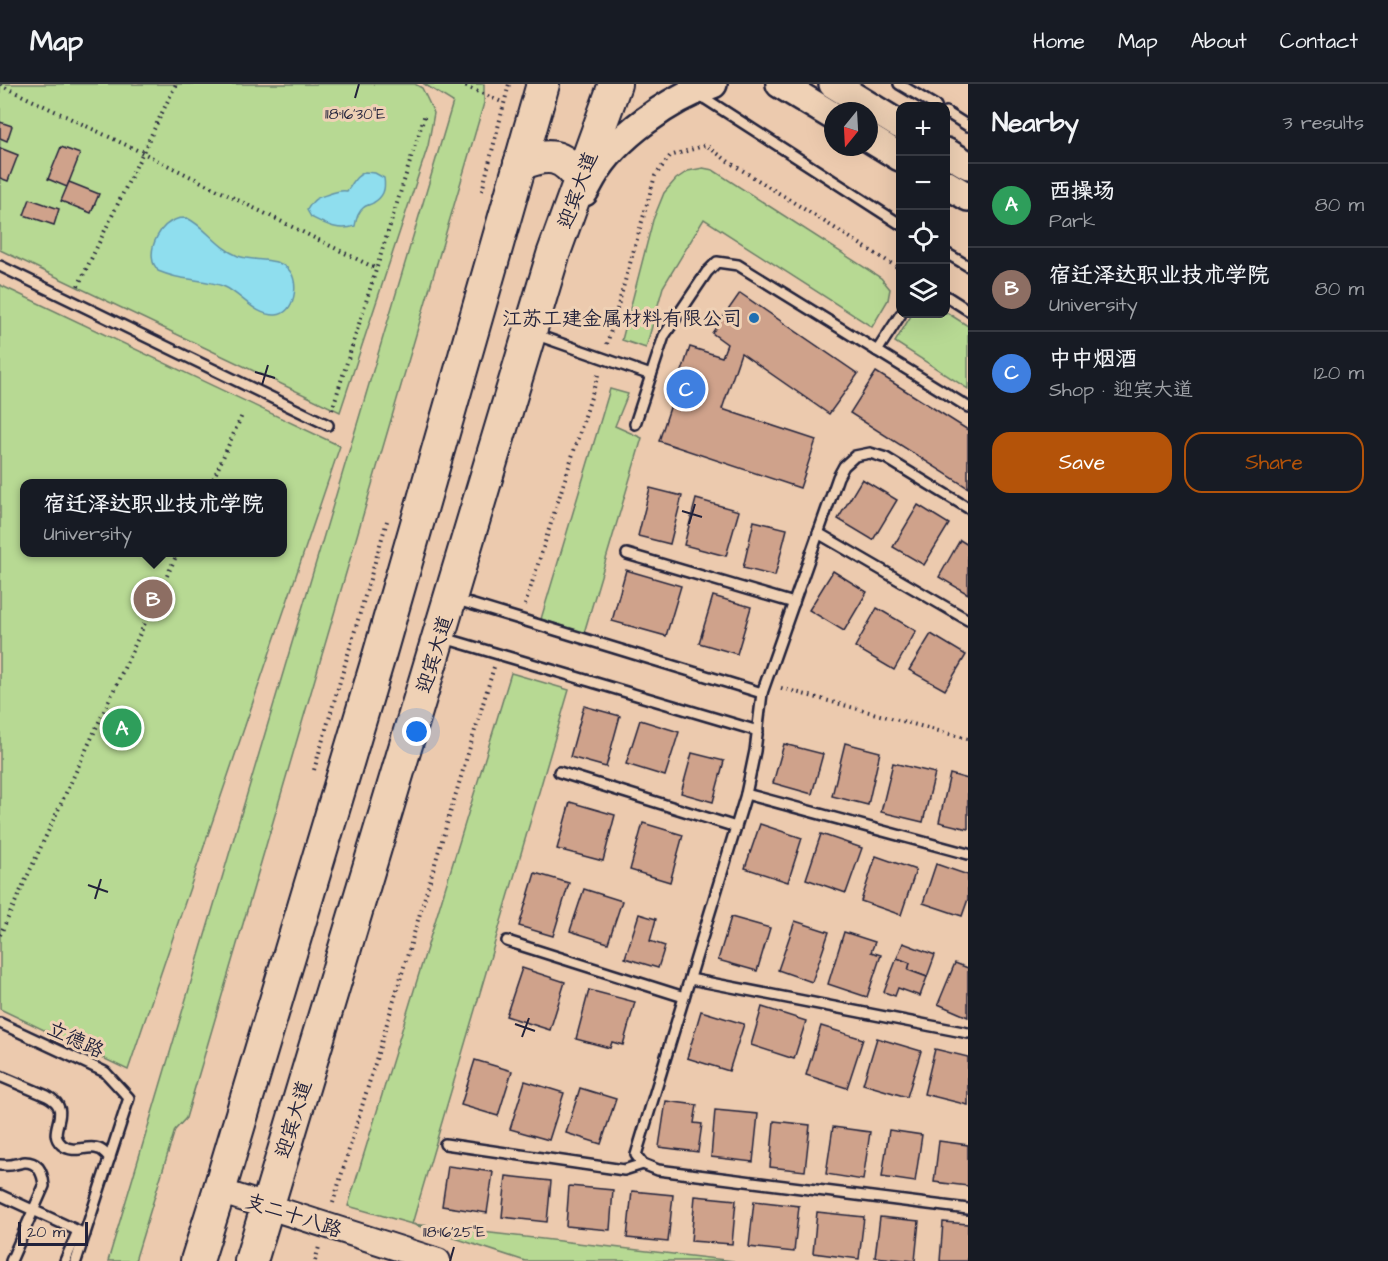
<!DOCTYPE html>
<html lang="en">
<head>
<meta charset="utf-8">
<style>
  :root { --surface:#171b24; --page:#20242c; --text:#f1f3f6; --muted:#9ea1a6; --line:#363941; --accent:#b45309 }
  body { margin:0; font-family:"Architects Daughter","LXGW WenKai TC",sans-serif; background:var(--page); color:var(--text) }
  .controls { position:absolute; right:18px; top:18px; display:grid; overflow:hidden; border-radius:12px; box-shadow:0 6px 24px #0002 }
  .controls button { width:54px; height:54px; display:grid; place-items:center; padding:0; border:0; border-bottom:2px solid var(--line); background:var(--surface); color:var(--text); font:30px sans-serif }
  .compass { position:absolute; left:824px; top:18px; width:54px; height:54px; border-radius:50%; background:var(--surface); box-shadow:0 6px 24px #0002; rotate:198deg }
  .scale { position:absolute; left:18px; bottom:15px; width:70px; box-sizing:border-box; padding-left:6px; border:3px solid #22223b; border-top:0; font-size:16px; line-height:21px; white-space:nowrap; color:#22223b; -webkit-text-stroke:4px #efd1b5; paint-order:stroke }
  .you { position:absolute; left:417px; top:648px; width:21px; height:21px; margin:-15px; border:4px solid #fff; border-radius:50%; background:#1a73e8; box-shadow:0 0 0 9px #1a73e833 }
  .badge { display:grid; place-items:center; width:39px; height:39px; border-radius:50%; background:var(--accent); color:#fff; font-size:20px; font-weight:700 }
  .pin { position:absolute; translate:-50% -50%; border:3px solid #fff; box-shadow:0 2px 6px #0006 }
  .popup { position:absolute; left:20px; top:395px; width:267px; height:78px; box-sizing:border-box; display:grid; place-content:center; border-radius:12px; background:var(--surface); filter:drop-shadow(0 2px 4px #0005); font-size:20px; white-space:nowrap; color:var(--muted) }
  .popup b { font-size:22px; color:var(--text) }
  .popup::after { content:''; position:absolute; left:50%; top:100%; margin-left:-12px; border:12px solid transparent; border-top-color:var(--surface) }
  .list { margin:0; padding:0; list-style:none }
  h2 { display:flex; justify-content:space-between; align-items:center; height:78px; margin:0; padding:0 24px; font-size:26px }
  h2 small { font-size:20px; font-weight:400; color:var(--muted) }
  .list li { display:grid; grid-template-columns:39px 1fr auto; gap:18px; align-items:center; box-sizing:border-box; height:84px; padding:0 24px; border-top:2px solid var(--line) }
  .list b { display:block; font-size:22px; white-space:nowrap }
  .list p { margin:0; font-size:20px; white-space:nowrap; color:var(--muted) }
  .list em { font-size:20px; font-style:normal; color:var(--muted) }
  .actions { display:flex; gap:12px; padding:18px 24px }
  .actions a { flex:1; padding:14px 0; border:2px solid var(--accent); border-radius:18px; text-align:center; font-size:21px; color:var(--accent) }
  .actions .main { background:var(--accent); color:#fff }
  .icon { flex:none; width:33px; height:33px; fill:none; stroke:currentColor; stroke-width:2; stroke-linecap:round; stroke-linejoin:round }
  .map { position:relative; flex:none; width:968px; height:1177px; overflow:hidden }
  header { display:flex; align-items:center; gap:36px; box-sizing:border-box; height:84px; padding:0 30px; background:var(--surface); border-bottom:2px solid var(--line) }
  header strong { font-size:28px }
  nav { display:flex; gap:33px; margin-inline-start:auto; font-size:21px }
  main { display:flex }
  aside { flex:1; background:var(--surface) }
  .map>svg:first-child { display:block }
  .green { fill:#b7d993; stroke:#6c7e67; stroke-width:1.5; fill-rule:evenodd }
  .water { fill:#8fdeee; stroke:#6393a6; stroke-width:1.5 }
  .building { fill:#cfa28b; stroke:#22223b; stroke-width:1.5 }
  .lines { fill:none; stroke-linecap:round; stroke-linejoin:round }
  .service-casing { stroke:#22223b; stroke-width:14 }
  .tertiary-casing { stroke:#22223b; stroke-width:28 }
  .secondary-casing { stroke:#22223b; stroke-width:32 }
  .trunk-casing { stroke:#22223b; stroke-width:36 }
  .path { stroke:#22223b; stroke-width:4; stroke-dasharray:1.5 4.5; stroke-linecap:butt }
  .service { stroke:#efd1b5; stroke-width:9 }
  .tertiary { stroke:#efd1b5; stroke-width:24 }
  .secondary { stroke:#efd1b5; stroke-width:27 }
  .trunk { stroke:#efd1b5; stroke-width:32 }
  .ticks { fill:none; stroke:#22223b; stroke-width:2 }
  .poi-dot { fill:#1f6fb2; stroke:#efd1b5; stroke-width:2 }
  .labels { text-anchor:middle; stroke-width:6; stroke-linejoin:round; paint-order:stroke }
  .street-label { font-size:20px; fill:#22223b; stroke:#efd1b5 }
  .poi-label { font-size:20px; fill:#22223b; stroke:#efd1b5; text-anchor:end }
  .ticks-label { font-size:15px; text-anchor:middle; fill:#22223b; stroke:#efd1b5; stroke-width:6; stroke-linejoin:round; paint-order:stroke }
</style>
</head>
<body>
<header>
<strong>Map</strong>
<nav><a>Home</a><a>Map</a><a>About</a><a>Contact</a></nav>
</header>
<main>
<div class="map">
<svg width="968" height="1177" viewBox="0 0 968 1177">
  <rect width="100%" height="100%" fill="#eccaae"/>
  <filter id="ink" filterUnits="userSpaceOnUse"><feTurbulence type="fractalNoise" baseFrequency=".0167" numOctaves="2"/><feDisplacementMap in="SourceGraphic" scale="12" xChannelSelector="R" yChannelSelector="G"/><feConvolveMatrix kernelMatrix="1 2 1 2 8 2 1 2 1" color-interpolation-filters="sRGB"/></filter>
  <g filter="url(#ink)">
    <g class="green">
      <path d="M0,0H415L422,4L434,29L428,62L340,328L0,166Z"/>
      <path d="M424,0H484V19L186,1034L175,1046L135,1177H108L453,18Z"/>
      <path d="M703,84L713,86L881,194L890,205L888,216L872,243L704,135L663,203L646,264L622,256L653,136L664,109L676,95L688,87Z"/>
      <path d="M0,201L340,362L128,986L0,925ZM24,400H282V468H24Z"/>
      <path d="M946,228L968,242V305L895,258L912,230H946Z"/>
      <path d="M610,305L628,310L615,342L642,354L584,549L541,535Z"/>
      <path d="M511,589L569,606L412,1140L734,1177H525L412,1140L348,1122Z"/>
    </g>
    <g class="water">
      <path d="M365,88L375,89L384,94C386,106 383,113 373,119C370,121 366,121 363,124C358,128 356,136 355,142C339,148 325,140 311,133L307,126C315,112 318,114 332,109C338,107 340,106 347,107C355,97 353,94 365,88Z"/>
      <path d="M187,134C206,143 216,163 238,172C254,178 277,172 289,186C300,198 295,230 276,231C255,232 242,211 225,203C214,198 201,197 189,195C178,194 168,191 158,187C157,184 154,182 153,178C149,162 160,140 177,135C180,134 183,134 187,134Z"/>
    </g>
    <g class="building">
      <path d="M0,38L12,42L7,57L0,54Z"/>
      <path d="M61,63L80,70L67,103L48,95Z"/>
      <path d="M0,64L18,71L8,97L0,94Z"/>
      <path d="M69,98L99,110L91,129L61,117Z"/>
      <path d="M30,115L59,125L54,141L24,131Z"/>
      <path d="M740,209L858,290L829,330L741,269L722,325L816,356L800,404L659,357L690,263L722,273L727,260L712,249Z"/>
      <path d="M876,288L968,346V404L850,329Z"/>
      <path d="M862,395L897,416L873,456L838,435Z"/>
      <path d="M650,404L682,412L670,460L638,452Z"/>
      <path d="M696,415L739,427L726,472L684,461Z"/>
      <path d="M918,421L949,440L924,481L893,463Z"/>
      <path d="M754,437L787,445L775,492L743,484Z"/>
      <path d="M960,456L968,461V510L939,493Z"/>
      <path d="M626,486L681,502L666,552L612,537Z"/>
      <path d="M833,487L867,508L844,547L809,526Z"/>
      <path d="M713,512L751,523L737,570L699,559Z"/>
      <path d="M877,524L916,547L894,586L855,563Z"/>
      <path d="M931,550L966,571L945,606L909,586Z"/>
      <path d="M584,622L620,632L606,683L570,673Z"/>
      <path d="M640,636L679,648L665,692L626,680Z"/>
      <path d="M845,659L880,668L868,721L832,712Z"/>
      <path d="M784,660L823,670L812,710L773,699Z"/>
      <path d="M692,669L724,677L713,718L681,709Z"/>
      <path d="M893,679L935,689L923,738L881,728Z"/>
      <path d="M950,690L968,695V745L939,738Z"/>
      <path d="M570,718L615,731L603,777L557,765Z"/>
      <path d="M643,739L683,751L670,798L630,786Z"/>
      <path d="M760,740L802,754L788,798L745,784Z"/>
      <path d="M821,750L862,764L846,809L806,795Z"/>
      <path d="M876,772L916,786L901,831L861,817Z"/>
      <path d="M936,780L968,791V815L962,832L923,819Z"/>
      <path d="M535,789L569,799L553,852L519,842Z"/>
      <path d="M584,805L622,817L608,859L570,847Z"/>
      <path d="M639,830L656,835L650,857L665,862L658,884L625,874Z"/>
      <path d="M731,833L770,844L757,887L718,876Z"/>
      <path d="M795,837L829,848L812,898L778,886Z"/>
      <path d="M844,848L875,858L871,868L881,871L867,913L828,900Z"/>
      <path d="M903,859L935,871L927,893L908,886L910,879L897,874Z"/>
      <path d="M897,874L910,879L908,886L927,893L920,912L898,904L895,912L884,908Z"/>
      <path d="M955,879L968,884V933L938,920Z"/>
      <path d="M522,884L565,898L550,946L506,932Z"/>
      <path d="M589,906L635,918L623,961L612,958L610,964L576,955Z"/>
      <path d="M762,923L806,937L794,975L751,961Z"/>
      <path d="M701,927L744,940L729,987L687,974Z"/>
      <path d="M821,942L863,955L847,1004L806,991Z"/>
      <path d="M877,954L921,967L907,1013L863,1000Z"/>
      <path d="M935,965L968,973V1021L924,1010Z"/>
      <path d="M475,976L512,987L498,1032L461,1021Z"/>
      <path d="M525,997L564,1009L549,1056L510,1045Z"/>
      <path d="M580,1004L616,1015L601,1060L566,1049Z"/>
      <path d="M666,1017L697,1021L694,1039L702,1040L698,1068L659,1063Z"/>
      <path d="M715,1026L758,1030L753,1078L711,1073Z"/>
      <path d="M774,1037L810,1041L805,1087L770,1083Z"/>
      <path d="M833,1043L870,1048L863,1096L826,1090Z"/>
      <path d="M889,1046L922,1051L915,1098L882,1093Z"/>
      <path d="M939,1057L968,1061V1102L934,1098Z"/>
      <path d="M448,1082L493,1088L487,1129L442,1122Z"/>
      <path d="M506,1092L551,1097L547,1138L502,1133Z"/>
      <path d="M569,1102L613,1106L610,1146L566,1142Z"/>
      <path d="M632,1107L673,1111L668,1158L627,1154Z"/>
      <path d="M695,1112L736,1116L732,1160L691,1157Z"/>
      <path d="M754,1117L799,1122L794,1168L749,1163Z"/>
      <path d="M817,1128L864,1133L859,1175L813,1169Z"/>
      <path d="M880,1133L919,1137L915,1177L875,1173Z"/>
      <path d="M943,1138L968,1140V1177H940Z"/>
    </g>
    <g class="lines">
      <defs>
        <g id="service">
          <path d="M899,0L936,22"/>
          <path d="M698,10L900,140"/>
          <path d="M946,28L968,42"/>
          <path d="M946,169L968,182"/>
          <path d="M0,182L328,341"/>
          <path d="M946,212L968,226"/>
          <path d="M534,250L651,291"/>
          <path d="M877,267L901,230"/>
          <path d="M635,340L664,252L707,188L717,178L738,181L968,323"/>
          <path d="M968,424L886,374L870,369L855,372L844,382L838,393L762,609L755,667L746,710L636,1071L643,1080L658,1086L968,1125"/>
          <path d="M818,449L968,536"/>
          <path d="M627,470L794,519"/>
          <path d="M454,515L762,609"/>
          <path d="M444,554L758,647"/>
          <path d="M559,688L736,743"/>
          <path d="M746,710L968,770"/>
          <path d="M507,857L684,913"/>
          <path d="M690,895L968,949"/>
          <path d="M0,939L105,988L129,1014L76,1177"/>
          <path d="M0,992L47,1012C76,1027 44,1046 62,1061C75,1071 87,1060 99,1065C103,1066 107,1071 110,1074"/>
          <path d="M445,1060L624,1086L643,1080"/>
          <path d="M0,1081C5,1081 10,1082 15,1080C17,1080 23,1078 25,1078C39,1078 43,1090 44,1102L11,1177"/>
          <path d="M0,1111L85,1150"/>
          <path d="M65,1177L78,1147"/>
        </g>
        <path id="tertiary" d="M219,1107L438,1177"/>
        <g id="secondary">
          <path d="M780,0L833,32"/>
          <path d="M833,0L900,41"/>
          <path d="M869,54L900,73"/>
          <path d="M946,68L968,81"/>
          <path d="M946,100L968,113"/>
          <path d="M584,108C587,103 590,97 593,92C615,53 671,14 713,0"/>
        </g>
        <g id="trunk">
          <path d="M520,80C548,69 562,69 580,95"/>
          <path d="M197,1177L219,1107L379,572L543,0"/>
          <path d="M251,1177L553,171L615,0"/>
        </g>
      </defs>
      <use href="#service" class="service-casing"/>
      <use href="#tertiary" class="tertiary-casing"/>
      <use href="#secondary" class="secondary-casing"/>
      <use href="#trunk" class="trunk-casing"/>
      <g class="path">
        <path d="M460,0L504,19"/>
        <path d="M0,1L143,69L377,185"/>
        <path d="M482,107L509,0"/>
        <path d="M78,202L176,0"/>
        <path d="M607,260L655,92L670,72L706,61L729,78L900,185"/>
        <path d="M332,326L425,30"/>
        <path d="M211,400L243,329"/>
        <path d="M525,521L599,288"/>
        <path d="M781,604L968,655"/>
        <path d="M314,686L387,437"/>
        <path d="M0,851L178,468"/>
        <path d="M333,1119L494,583"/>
        <path d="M315,1177L319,1163"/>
      </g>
      <use href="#service" class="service"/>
      <use href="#tertiary" class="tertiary"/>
      <use href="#secondary" class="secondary"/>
      <use href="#trunk" class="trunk"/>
    </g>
  </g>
  <path class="ticks" d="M355,14L359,0M255,288L275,294M262,301L268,281M682,427L702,433M689,440L695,420M88,801L108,808M95,815L101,795M515,940L535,947M522,953L529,934M450,1177L454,1163"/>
  <circle class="poi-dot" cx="754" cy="234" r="6"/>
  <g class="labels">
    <g class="street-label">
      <text transform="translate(577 106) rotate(-70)" y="7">迎宾大道</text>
      <text transform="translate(434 570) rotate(-73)" y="7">迎宾大道</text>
      <text transform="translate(76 955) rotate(25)" y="7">立德路</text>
      <text transform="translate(293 1035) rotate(-73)" y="7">迎宾大道</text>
      <text transform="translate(294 1131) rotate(18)" y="7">支二十八路</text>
    </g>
    <g class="poi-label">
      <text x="742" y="241">江苏工建金属材料有限公司</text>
    </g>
  </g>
  <g class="ticks-label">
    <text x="355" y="35">118°16'30"E</text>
    <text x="454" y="1153">118°16'25"E</text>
  </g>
</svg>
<div class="controls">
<button>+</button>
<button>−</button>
<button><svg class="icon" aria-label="locate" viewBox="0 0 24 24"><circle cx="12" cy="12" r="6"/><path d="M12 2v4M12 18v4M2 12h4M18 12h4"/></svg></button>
<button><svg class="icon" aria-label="layers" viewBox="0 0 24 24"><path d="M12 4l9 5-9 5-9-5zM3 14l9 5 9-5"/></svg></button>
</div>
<svg class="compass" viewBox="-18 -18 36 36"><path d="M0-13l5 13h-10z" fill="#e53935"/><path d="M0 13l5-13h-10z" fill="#9ea1a6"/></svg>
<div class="scale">20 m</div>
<div class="you"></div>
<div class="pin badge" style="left:122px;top:644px;background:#2e9e5b">A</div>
<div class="pin badge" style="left:153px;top:515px;background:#8d6e63">B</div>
<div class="popup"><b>宿迁泽达职业技术学院</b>University</div>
<div class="pin badge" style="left:686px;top:305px;background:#3f7fe0">C</div>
</div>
<aside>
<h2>Nearby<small>3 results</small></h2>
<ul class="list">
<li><span class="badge" style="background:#2e9e5b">A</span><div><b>西操场</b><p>Park</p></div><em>80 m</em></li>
<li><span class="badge" style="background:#8d6e63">B</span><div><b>宿迁泽达职业技术学院</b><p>University</p></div><em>80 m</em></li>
<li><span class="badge" style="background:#3f7fe0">C</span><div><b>中中烟酒</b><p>Shop · 迎宾大道</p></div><em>120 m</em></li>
</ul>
<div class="actions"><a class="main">Save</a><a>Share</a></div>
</aside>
</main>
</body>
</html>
